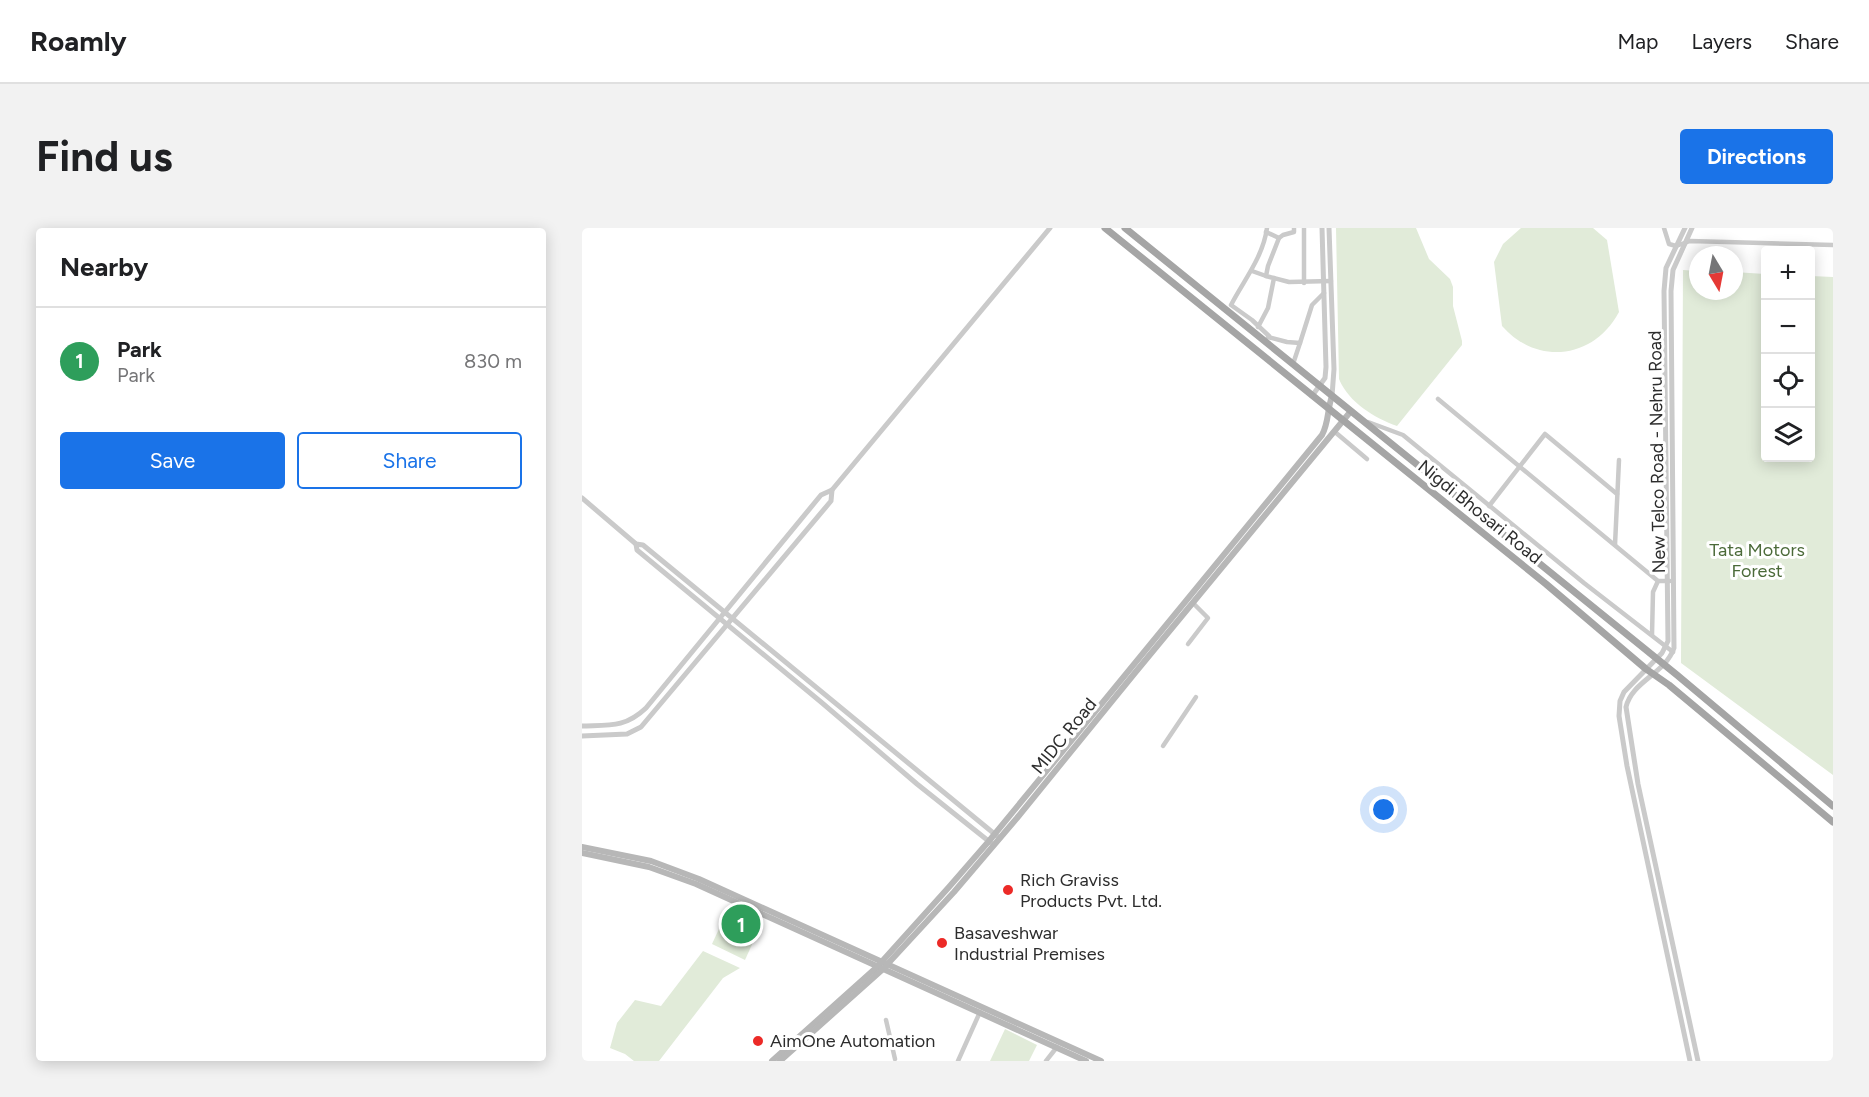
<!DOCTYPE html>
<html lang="en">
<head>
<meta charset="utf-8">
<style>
  :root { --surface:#fff; --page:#f2f2f2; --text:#202124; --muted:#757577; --line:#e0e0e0; --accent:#1a73e8 }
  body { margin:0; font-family:Figtree,sans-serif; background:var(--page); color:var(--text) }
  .controls { position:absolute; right:18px; top:18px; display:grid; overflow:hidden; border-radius:6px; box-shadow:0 3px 15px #0003 }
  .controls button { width:54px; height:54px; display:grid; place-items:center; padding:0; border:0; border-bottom:2px solid var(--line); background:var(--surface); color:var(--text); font:30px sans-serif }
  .compass { position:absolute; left:1107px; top:18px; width:54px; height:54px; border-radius:50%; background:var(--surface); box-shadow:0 3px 15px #0003; rotate:170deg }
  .you { position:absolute; left:802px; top:582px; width:21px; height:21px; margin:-15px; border:4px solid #fff; border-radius:50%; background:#1a73e8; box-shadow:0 0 0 9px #1a73e833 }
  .badge { display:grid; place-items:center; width:39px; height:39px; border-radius:50%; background:var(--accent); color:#fff; font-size:20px; font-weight:700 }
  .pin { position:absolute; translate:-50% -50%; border:3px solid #fff; box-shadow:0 2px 6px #0006 }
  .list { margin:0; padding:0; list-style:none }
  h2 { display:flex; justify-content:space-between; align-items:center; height:78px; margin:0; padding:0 24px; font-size:26px }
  h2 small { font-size:20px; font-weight:400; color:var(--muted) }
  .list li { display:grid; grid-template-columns:39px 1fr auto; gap:18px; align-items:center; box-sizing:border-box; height:108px; padding:0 24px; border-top:2px solid var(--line) }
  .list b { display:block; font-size:22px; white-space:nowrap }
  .list p { margin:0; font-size:20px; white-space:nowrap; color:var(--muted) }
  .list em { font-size:20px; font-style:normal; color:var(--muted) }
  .actions { display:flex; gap:12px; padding:18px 24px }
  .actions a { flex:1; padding:14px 0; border:2px solid var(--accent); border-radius:6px; text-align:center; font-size:21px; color:var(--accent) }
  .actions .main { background:var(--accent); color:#fff }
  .icon { flex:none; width:33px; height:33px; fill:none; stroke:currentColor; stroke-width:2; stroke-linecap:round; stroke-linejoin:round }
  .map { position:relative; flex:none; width:1251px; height:833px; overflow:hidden; border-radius:6px }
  header { display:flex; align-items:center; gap:36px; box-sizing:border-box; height:84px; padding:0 30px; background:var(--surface); border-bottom:2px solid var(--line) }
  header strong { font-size:28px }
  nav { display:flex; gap:33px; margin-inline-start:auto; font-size:21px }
  .intro { display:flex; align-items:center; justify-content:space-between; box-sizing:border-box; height:144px; padding:0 36px }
  h1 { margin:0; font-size:42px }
  .button { padding:15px 27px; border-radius:6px; background:var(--accent); color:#fff; font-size:21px; font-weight:700 }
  main { display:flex; gap:36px; padding:0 36px }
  aside { flex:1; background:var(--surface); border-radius:6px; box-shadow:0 3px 15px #0003 }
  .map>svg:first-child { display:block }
  .green { fill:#e1ebd9 }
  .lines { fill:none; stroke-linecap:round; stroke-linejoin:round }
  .minor { stroke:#cacaca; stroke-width:4.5 }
  .tertiary { stroke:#cacaca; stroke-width:5 }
  .secondary { stroke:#b7b7b7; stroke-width:6 }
  .primary { stroke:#a5a5a5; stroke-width:7 }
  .poi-dot { fill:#ec2a27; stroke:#fff; stroke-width:2 }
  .labels { text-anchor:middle; stroke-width:6; stroke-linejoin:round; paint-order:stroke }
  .street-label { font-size:18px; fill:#2d2d2d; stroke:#fff }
  .park-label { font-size:18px; fill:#4b6a39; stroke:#fff }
  .poi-label { font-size:18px; fill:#2d2d2d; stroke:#fff; text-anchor:start }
</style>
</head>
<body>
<header>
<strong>Roamly</strong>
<nav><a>Map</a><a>Layers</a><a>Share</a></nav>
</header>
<div class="intro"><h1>Find us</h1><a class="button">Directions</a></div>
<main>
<aside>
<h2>Nearby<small></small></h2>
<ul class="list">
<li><span class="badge" style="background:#2e9e5b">1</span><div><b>Park</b><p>Park</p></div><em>830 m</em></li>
</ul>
<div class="actions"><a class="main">Save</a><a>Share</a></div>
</aside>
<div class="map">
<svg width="1251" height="833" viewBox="0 0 1251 833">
  <rect width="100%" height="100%" fill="#fff"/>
  <g class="green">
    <path d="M754,0H834L847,31L868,51L871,59V78L880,113V117L815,198C793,190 767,175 757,151Z"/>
    <path d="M939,0H1011L1025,12L1037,84C1012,131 955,138 920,98L912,34L921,16Z"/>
    <path d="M1101,42L1116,43V63H1152V44L1183,46L1184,230H1228L1229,48L1251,49V547L1099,435Z"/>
    <path d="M148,677L181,692L163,732L130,716Z"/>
    <path d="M121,723L158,740L141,750L77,833H52L43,826L28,820L35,795L53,772L79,778Z"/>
    <path d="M423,801L455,817L447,833H408Z"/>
  </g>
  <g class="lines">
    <g class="minor">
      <path d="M685,0C681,29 662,52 649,77L670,92L687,108"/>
      <path d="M1082,0L1087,16L1094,18L1108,13L1251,17"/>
      <path d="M684,4L697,10L686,38L684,48L707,54L749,53"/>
      <path d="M697,10L701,7L712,4V0"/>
      <path d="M670,43L684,48"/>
      <path d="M722,55V0"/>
      <path d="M676,99L686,80L692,50"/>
      <path d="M686,109L705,114L718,115L730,77L742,65"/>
      <path d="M711,136L718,115"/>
      <path d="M856,171L1076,353H1088"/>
      <path d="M786,194L821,207L1002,355L1091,424"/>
      <path d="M753,204L785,231"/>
      <path d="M907,278L963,206L1035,266"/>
      <path d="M1033,317L1037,232"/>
      <path d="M1070,407L1071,364L1076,353"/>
      <path d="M606,416L626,390L611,375"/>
      <path d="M581,518L614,469"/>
      <path d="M304,792L313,831"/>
      <path d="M376,833L398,784"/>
      <path d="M464,833L475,819"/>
    </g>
    <g class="tertiary">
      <path d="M747,0L752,141L750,168"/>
      <path d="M1103,0L1084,40L1082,63L1086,413L1080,425L1042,464L1038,473L1037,488L1045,538L1108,833"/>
      <path d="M1110,0L1091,42L1089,63L1092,420C1083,446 1050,453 1044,479L1056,556L1116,833"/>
      <path d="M730,168L743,150L744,139L740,0"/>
      <path d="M0,270L54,316L61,317L415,608"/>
      <path d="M54,316L55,322L239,474L335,556L409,615"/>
      <path d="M0,498C27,497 43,500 64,480L239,267L250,262L468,0"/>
      <path d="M0,508L45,506L59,499L249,273L250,262"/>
    </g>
    <g class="secondary">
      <path d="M0,619L69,633L117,651L519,833"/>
      <path d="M0,625L67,639L114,656L504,833"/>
      <path d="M190,833L295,739L367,659L407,613L740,207C747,194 745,182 750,168"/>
      <path d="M198,833L301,741L372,664L435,590L552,446L769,183"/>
    </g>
    <g class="primary">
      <path d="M523,0L964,356L1064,441L1087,457L1251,594"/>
      <path d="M543,0L1095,447L1251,578"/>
    </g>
  </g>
  <g class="poi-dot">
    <circle cx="426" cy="662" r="6"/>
    <circle cx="360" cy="715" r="6"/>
    <circle cx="176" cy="813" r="6"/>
  </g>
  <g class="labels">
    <g class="street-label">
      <text transform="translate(1075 224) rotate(-91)" y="6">New Telco Road - Nehru Road</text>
      <text transform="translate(898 284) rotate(39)" y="6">Nigdi Bhosari Road</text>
      <text transform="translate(482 508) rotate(-51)" y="6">MIDC Road</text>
    </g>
    <g class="park-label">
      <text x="1175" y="328">Tata Motors<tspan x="1175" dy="21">Forest</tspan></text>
    </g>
    <g class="poi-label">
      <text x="438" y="658">Rich Graviss<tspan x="438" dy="21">Products Pvt. Ltd.</tspan></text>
      <text x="372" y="711">Basaveshwar<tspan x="372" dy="21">Industrial Premises</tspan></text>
      <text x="188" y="819">AimOne Automation</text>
    </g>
  </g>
</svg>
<div class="controls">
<button>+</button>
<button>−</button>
<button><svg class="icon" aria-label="locate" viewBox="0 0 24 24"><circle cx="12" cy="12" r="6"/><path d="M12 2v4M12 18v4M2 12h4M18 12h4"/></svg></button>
<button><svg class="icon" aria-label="layers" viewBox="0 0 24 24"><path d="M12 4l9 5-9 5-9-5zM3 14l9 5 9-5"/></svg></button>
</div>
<svg class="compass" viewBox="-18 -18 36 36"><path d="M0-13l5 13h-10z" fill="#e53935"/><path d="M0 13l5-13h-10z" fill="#757577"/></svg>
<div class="you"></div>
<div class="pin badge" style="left:159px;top:696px;background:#2e9e5b">1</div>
</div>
</main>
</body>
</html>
